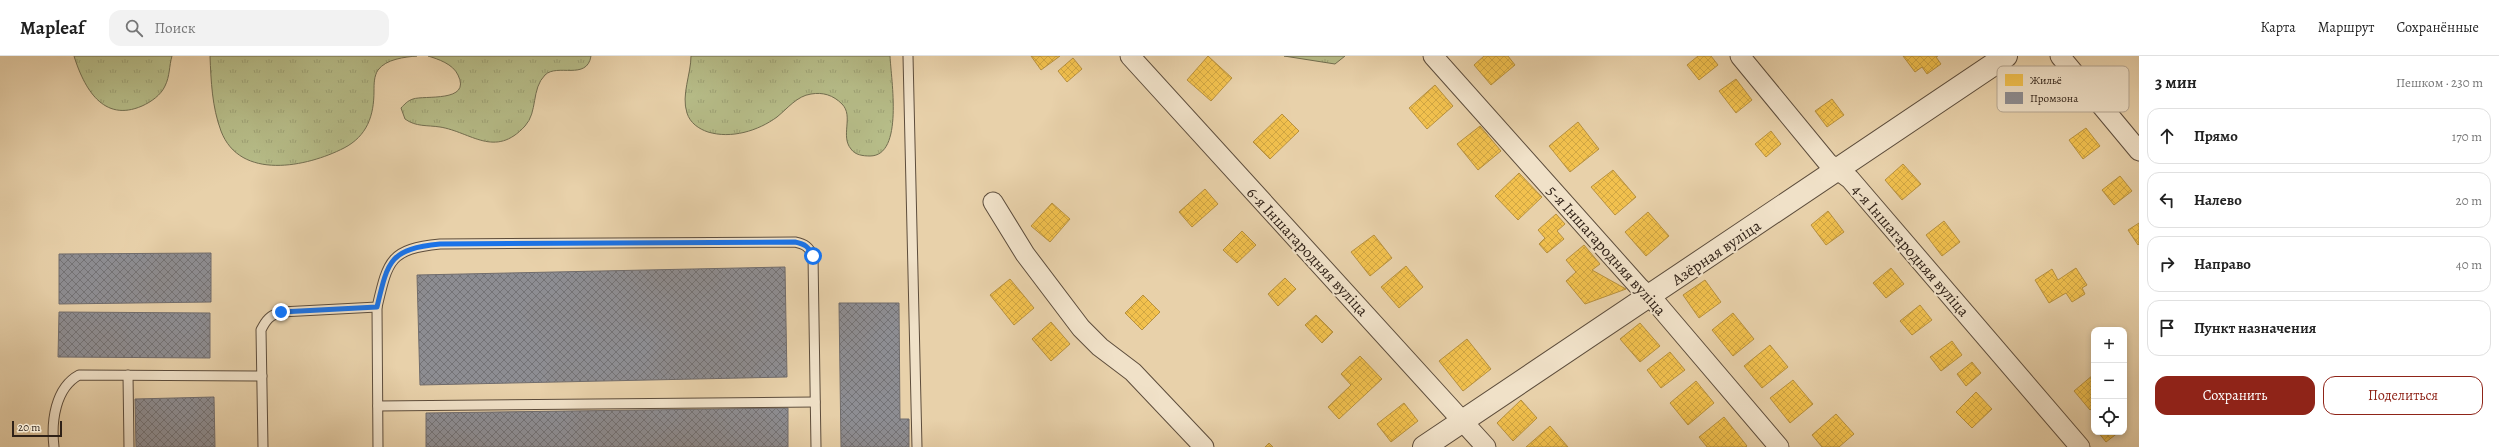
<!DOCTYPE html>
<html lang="ru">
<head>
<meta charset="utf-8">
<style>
  :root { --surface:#fff; --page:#f2f2f2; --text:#222; --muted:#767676; --line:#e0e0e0; --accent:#8f2418 }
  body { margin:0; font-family:Alegreya,serif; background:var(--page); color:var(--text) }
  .controls { position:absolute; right:12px; bottom:12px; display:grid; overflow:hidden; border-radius:8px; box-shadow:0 2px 6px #0003 }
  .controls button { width:36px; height:36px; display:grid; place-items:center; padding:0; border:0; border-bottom:1px solid var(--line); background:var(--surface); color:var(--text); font:20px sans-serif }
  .scale { position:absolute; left:12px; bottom:10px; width:50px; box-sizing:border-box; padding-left:4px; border:2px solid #2f2117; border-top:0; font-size:11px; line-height:14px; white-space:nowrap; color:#2f2117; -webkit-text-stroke:3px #f0e1c8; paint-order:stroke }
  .stop { position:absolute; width:12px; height:12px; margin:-9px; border:3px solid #1a73e8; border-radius:50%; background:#fff }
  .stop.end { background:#1a73e8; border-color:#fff; box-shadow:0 1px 4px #0008 }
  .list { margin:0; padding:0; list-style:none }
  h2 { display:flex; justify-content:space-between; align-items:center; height:52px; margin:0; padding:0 16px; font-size:17px }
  h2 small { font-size:13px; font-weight:400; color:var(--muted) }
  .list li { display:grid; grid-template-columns:26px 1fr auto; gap:12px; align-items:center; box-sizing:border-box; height:56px; margin:0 8px 8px; padding:0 8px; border:1px solid var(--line); border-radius:12px }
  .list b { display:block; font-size:15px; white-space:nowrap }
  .list em { font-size:13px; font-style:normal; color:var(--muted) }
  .actions { display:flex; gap:8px; padding:12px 16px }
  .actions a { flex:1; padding:9px 0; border:1px solid var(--accent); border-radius:12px; text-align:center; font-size:14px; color:var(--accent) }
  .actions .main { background:var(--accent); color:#fff }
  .icon { flex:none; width:22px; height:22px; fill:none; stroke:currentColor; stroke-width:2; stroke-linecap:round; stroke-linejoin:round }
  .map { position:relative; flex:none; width:2139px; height:391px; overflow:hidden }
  header { display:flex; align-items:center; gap:24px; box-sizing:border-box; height:56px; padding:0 20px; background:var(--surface); border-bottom:1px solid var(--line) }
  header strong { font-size:19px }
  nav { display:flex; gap:22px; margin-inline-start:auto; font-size:14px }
  .search { width:280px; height:36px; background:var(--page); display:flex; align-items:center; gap:10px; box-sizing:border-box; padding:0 14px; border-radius:12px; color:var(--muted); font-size:15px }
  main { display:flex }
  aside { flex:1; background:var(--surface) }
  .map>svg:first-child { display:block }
  .grass { fill:url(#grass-tufts); stroke:#726e50 }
  .homes { fill:url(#homes-cross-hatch); stroke:#b8913e }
  .industry { fill:url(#industry-cross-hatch); stroke:#716d6d }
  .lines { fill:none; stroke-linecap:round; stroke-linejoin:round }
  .service-casing { stroke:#5d4d3c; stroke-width:11 }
  .minor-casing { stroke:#5d4d3c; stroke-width:21 }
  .tertiary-casing { stroke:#5d4d3c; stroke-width:24 }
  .service { stroke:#f0e1c8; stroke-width:9 }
  .minor { stroke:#f0e1c8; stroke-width:19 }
  .tertiary { stroke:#f0e1c8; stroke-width:22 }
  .route { stroke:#1a73e8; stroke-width:5 }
  .labels { text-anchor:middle; stroke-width:4; stroke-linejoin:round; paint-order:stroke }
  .street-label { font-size:16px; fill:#2f2117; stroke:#f0e1c8 }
  .key { fill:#f0e1c8; stroke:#b6a793; stroke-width:1 }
  .key-label { font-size:11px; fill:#2f2117 }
</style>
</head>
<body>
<header>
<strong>Mapleaf</strong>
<div class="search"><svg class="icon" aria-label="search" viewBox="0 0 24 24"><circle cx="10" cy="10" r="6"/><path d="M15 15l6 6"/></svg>Поиск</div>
<nav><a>Карта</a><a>Маршрут</a><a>Сохранённые</a></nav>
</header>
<main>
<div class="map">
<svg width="2139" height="391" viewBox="0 0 2139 391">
  <defs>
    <pattern id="grass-tufts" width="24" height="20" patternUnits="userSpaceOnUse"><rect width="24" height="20" fill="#b6bc88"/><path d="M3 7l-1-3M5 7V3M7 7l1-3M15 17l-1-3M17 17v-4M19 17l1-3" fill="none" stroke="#9da175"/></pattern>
    <pattern id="homes-cross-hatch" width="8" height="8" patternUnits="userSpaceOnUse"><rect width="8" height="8" fill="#f2c14e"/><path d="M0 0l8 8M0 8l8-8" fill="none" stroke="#d0a643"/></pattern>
    <pattern id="industry-cross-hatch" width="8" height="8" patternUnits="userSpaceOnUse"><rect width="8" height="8" fill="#8d8d92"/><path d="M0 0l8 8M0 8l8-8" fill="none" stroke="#747376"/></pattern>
  </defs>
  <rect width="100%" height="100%" fill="#e8d1aa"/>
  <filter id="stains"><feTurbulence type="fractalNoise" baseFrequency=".005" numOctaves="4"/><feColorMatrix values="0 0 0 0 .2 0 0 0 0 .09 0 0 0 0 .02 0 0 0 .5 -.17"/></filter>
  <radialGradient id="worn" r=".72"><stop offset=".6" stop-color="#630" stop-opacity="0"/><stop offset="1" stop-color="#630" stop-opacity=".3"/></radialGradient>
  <g class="grass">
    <path d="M74,0H172C169,10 170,20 165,30C161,39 151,46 142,50C103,67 84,32 74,0Z"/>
    <path d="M210,0H417C405,1 386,3 378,14C374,20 374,28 374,35C374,60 367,80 344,92C307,111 240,125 221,75C212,51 211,25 210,0Z"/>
    <path d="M428,0H591C587,25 557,7 545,19C531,33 538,56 525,70C495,103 471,76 440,71C427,69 416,71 405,63L401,52C405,48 407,45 413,43C424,39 472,47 458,19C453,8 438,3 428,0Z"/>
    <path d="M691,0H890C891,23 904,100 870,100C863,100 855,99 851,93C840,80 854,60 842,48C833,39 823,36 811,38C797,40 788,52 777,61C758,75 731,83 708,76C699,73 690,67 687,57C681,39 691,18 691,0Z"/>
    <path d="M1284,0H1345L1335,8Z"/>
  </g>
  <g class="homes">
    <path d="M1031,0H1060L1041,14Z"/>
    <path d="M1208,0L1232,22L1211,45L1187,24Z"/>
    <path d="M1484,0H1508L1515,9L1491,29L1474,9Z"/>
    <path d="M1698,0H1711L1718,9L1699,24L1687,9Z"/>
    <path d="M1903,0H1938L1936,1L1941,8L1927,18L1922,11L1915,16Z"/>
    <path d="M1073,2L1082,13L1067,26L1058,15Z"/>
    <path d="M1736,23L1752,44L1736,57L1719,35Z"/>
    <path d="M1435,29L1453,50L1427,73L1409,52Z"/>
    <path d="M1832,43L1844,59L1827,71L1815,55Z"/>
    <path d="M1282,58L1299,75L1270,103L1253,86Z"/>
    <path d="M1578,66L1599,93L1570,116L1549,90Z"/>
    <path d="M1480,70L1501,95L1478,114L1457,88Z"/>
    <path d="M2086,72L2100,90L2083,103L2069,84Z"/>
    <path d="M1771,75L1781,88L1766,101L1755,88Z"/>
    <path d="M1903,108L1921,128L1902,144L1885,124Z"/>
    <path d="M1613,114L1636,141L1615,159L1591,131Z"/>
    <path d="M1519,117L1542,141L1518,164L1495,140Z"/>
    <path d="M2120,120L2132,135L2114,149L2102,134Z"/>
    <path d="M1205,133L1218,148L1192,171L1179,156Z"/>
    <path d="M1052,147L1070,163L1050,186L1031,170Z"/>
    <path d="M1828,155L1844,176L1826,189L1811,169Z"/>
    <path d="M1648,156L1669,180L1646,200L1625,176Z"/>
    <path d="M1556,158L1565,168L1557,175L1564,183L1547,197L1539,188L1545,182L1538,174Z"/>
    <path d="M1944,165L1960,186L1942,200L1926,179Z"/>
    <path d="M2139,167V188L2138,189L2128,174Z"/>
    <path d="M1242,175L1256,189L1237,207L1223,194Z"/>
    <path d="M1374,179L1392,202L1370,220L1351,196Z"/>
    <path d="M1584,189L1600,208L1592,214L1626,233L1585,248L1566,225L1576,216L1566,204Z"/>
    <path d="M1406,210L1423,231L1399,252L1381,231Z"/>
    <path d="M1891,212L1904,228L1886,242L1873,227Z"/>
    <path d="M2076,212L2087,229L2082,232L2085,238L2072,246L2066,237L2049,247L2035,224L2052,213L2058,224Z"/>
    <path d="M1285,222L1296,233L1278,250L1268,238Z"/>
    <path d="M1010,223L1034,252L1014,269L990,239Z"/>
    <path d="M1705,224L1721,246L1699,262L1683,239Z"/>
    <path d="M1143,239L1160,256L1142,274L1125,257Z"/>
    <path d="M1920,249L1932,264L1912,279L1900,265Z"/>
    <path d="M1733,257L1754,283L1733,300L1712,274Z"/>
    <path d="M1316,259L1333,276L1322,287L1305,269Z"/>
    <path d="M1051,266L1070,288L1051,305L1032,283Z"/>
    <path d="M1640,267L1660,290L1640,306L1620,283Z"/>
    <path d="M1467,283L1491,313L1463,335L1439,305Z"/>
    <path d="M1952,285L1962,299L1941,315L1930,301Z"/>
    <path d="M1770,289L1788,311L1762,332L1744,310Z"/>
    <path d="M1670,296L1685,314L1661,332L1647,314Z"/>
    <path d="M1360,300L1382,323L1339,363L1328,351L1351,329L1341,318Z"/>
    <path d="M1972,306L1981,317L1966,330L1957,318Z"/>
    <path d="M2093,319L2094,350L2090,354L2074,335Z"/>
    <path d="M1793,324L1813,348L1790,367L1770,342Z"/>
    <path d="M1696,325L1714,347L1688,369L1670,347Z"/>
    <path d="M1976,336L1992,353L1972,372L1956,356Z"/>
    <path d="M1521,344L1537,362L1513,385L1497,367Z"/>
    <path d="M1404,347L1418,365L1391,386L1377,368Z"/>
    <path d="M1836,358L1854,378L1839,391H1822L1812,379Z"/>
    <path d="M1724,361L1747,390L1746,391H1707L1699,381Z"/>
    <path d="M1550,370L1568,391H1526Z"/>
    <path d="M2098,376H2119L2106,386Z"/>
    <path d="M1269,387L1273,391H1265Z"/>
  </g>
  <g class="industry">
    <path d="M211,197V246L59,248V198Z"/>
    <path d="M785,211L787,321L420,329L417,219Z"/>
    <path d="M839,247H899L900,363H909V391H841Z"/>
    <path d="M59,256L210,257V302L58,301Z"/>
    <path d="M214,341L215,391H136L135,343Z"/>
    <path d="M788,352V391H426V357Z"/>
  </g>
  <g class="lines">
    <defs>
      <g id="service">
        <path d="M908,0L917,391"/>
        <path d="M377,251L378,391"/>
        <path d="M128,319L129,391"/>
        <path d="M378,350L815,346"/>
        <path d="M54,391C51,366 55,332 79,319L262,320"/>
        <path d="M263,391L261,274C266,264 270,259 281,256L377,251C388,204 390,193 440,188L795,186C805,188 809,191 813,200L816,391"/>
      </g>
      <g id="minor">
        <path d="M1130,0L1486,391"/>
        <path d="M1433,0L1640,232L1658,249L1779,391"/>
        <path d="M1740,0L1828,107L1850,123L2080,391"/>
        <path d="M2060,0L2139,95"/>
        <path d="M993,146L1025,198L1081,272L1100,291L1133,316L1204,391"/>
      </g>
      <path id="tertiary" d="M1424,391L2006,0"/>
    </defs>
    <use href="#service" class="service-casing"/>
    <use href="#minor" class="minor-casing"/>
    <use href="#tertiary" class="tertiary-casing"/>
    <use href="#service" class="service"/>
    <use href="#minor" class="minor"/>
    <use href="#tertiary" class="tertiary"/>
  </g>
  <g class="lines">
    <path class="route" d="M281,256L377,251C388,204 390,193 440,188L795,186C805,188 809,191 813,200"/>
  </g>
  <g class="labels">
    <g class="street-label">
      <text transform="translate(1607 194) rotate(48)" y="6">5-я Іншагародняя вуліца</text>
      <text transform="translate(1911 194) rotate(49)" y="6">4-я Іншагародняя вуліца</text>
      <text transform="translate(1308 195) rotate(47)" y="6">6-я Іншагародняя вуліца</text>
      <text transform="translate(1716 196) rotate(-34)" y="6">Азёрная вуліца</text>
    </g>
  </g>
  <rect x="1997" y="10" width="132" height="46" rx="6" class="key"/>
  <rect x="2005" y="18" width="18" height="12" fill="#f2c14e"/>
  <rect x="2005" y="36" width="18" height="12" fill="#8d8d92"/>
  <g class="key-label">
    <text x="2030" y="28">Жильё</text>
    <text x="2030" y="46">Промзона</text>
  </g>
  <rect width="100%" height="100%" filter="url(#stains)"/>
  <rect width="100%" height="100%" fill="url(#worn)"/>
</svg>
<div class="controls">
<button>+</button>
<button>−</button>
<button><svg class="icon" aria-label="locate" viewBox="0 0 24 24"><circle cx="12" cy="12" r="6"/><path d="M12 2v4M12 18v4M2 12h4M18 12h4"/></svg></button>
</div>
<div class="scale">20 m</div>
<div class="stop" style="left:813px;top:200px"></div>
<div class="stop end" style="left:281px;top:256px"></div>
</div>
<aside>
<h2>3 мин<small>Пешком · 230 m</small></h2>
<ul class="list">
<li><svg class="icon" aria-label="ahead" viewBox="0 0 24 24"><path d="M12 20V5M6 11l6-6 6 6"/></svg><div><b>Прямо</b></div><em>170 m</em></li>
<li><svg class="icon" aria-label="left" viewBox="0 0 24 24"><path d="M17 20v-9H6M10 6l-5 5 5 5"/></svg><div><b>Налево</b></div><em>20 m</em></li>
<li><svg class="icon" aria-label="right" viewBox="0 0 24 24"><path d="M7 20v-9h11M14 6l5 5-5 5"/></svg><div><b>Направо</b></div><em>40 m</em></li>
<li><svg class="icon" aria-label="arrive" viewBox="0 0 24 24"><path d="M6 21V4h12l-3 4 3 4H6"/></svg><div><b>Пункт назначения</b></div></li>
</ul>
<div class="actions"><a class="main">Сохранить</a><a>Поделиться</a></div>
</aside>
</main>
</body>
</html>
